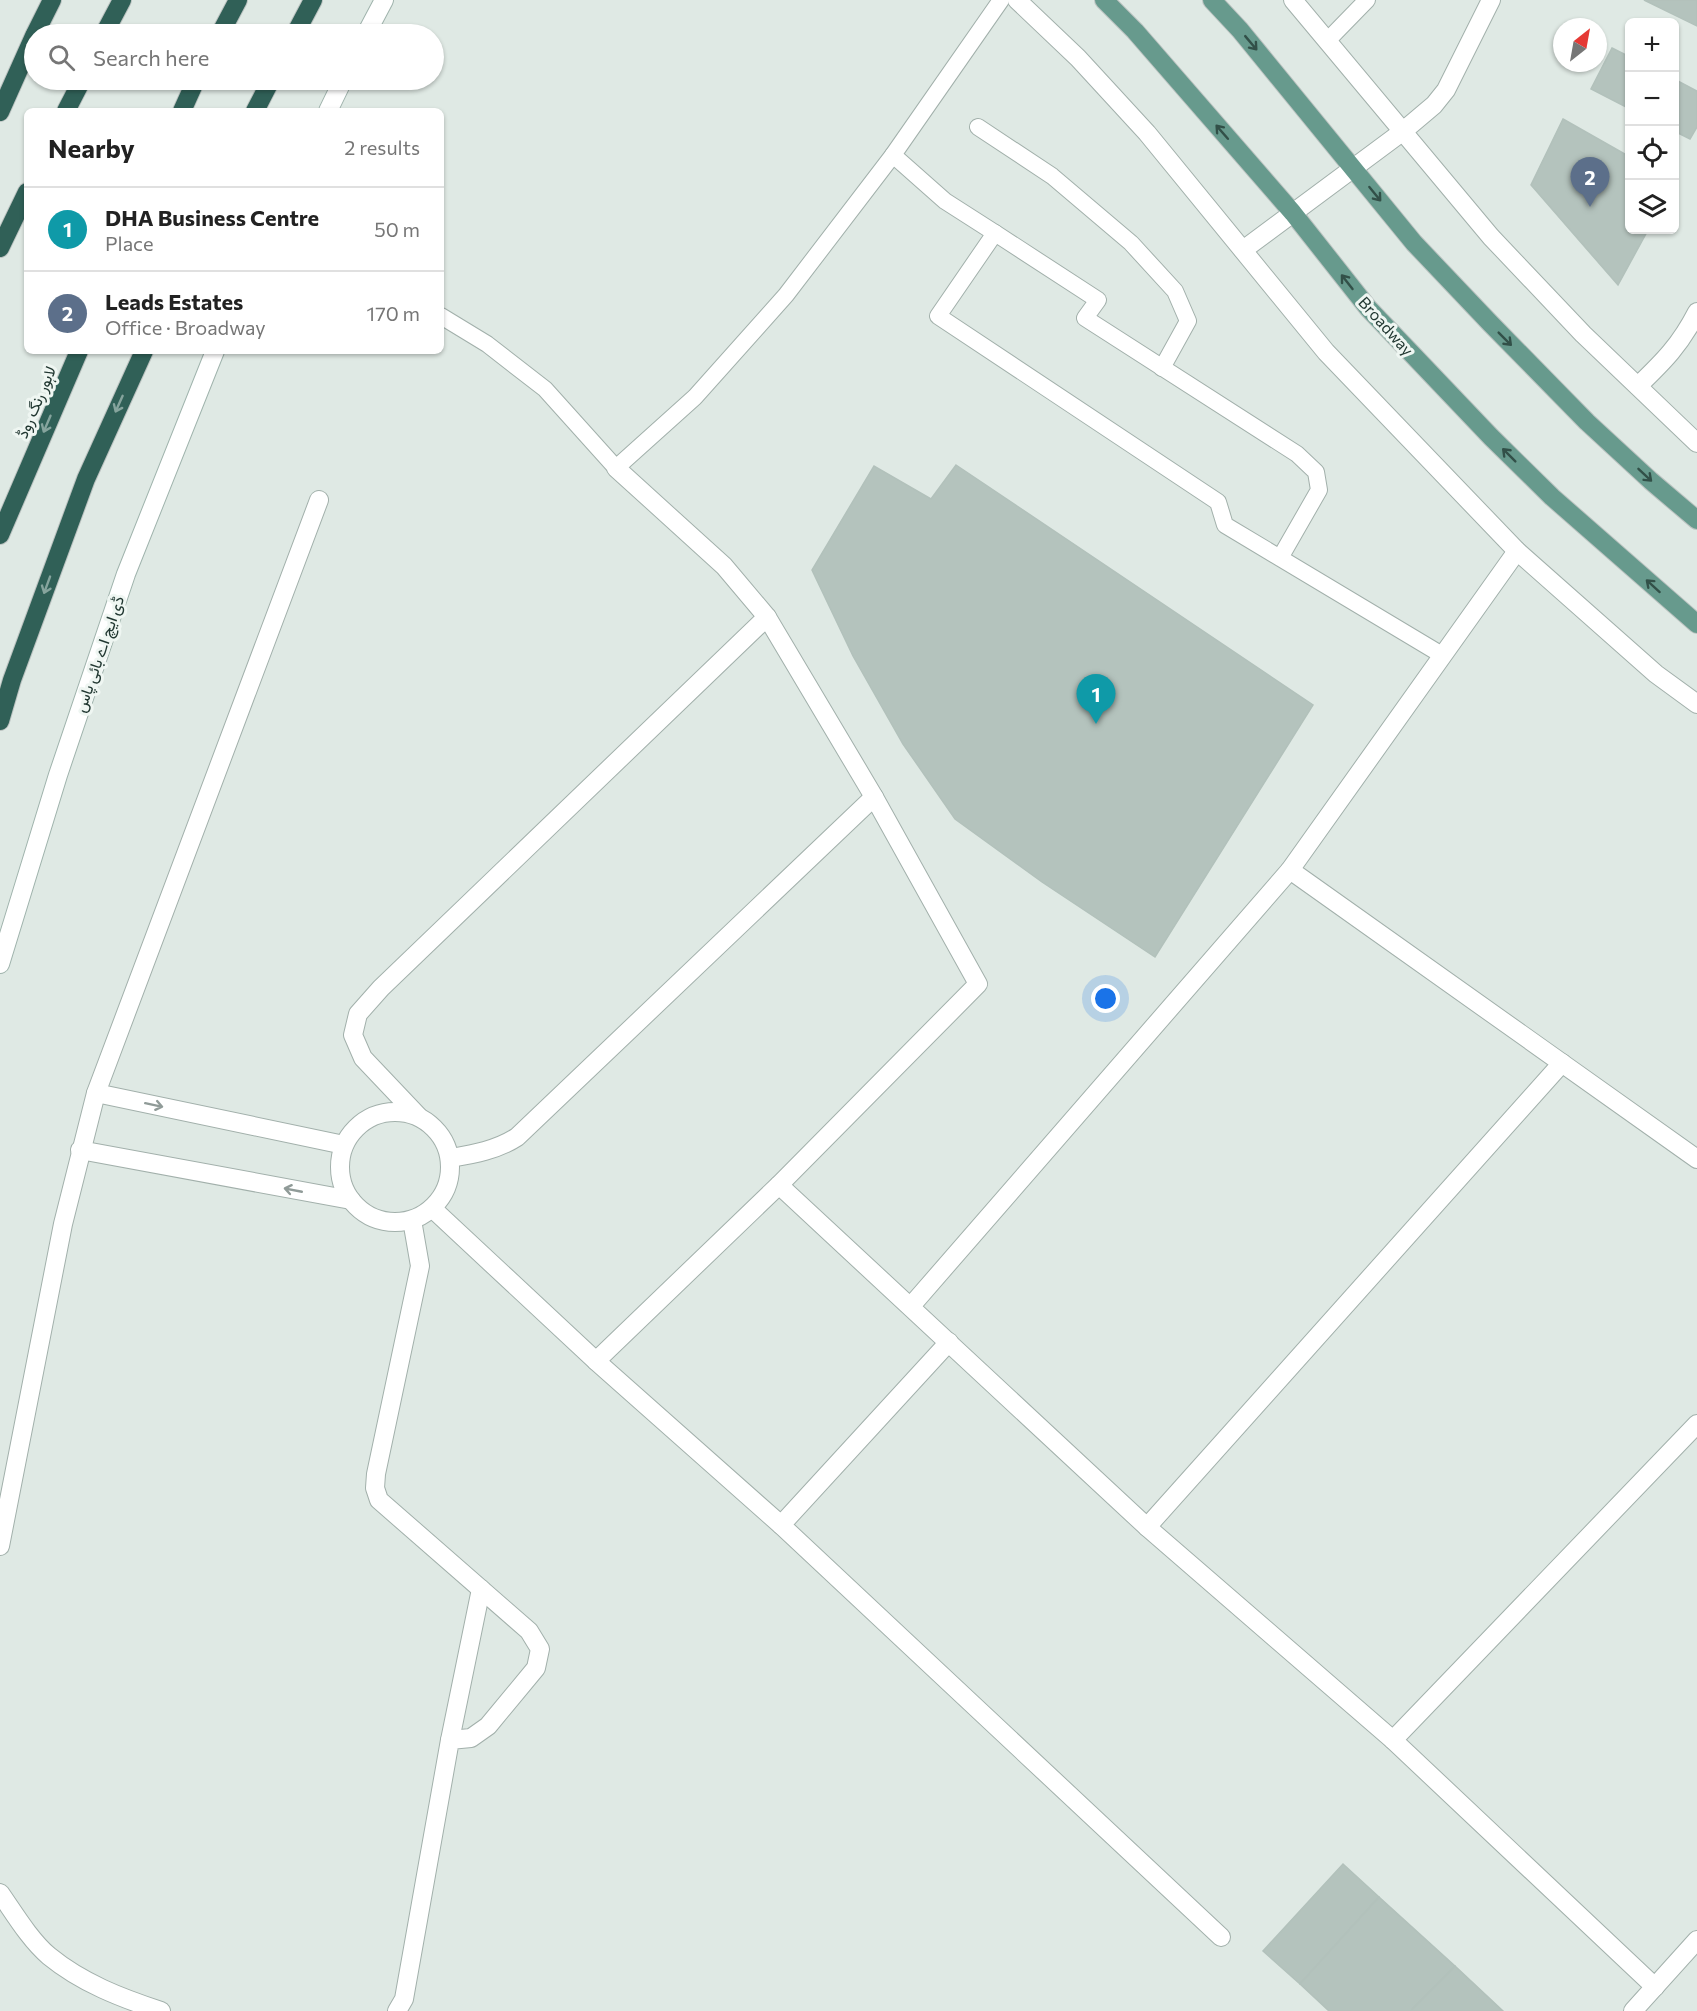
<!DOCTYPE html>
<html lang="en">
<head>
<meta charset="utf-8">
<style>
  :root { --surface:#fff; --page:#f6f6f6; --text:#222; --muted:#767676; --line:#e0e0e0; --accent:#b45309 }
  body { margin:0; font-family:Commissioner,Vazirmatn,sans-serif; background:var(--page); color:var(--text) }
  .controls { position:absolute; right:18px; top:18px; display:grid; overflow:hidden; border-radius:9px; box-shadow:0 2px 4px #0004 }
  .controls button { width:54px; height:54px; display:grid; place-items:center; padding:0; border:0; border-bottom:2px solid var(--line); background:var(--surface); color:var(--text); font:30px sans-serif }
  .compass { position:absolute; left:1553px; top:18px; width:54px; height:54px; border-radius:50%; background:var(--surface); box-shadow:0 2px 4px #0004; rotate:31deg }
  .you { position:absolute; left:1106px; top:999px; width:21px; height:21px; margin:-15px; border:4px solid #fff; border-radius:50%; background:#1a73e8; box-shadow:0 0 0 9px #1a73e833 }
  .badge { display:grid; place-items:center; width:39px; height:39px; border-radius:50%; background:var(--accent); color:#fff; font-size:20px; font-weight:700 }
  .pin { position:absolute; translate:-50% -50px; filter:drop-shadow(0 2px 3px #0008) }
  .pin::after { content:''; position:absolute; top:32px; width:21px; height:18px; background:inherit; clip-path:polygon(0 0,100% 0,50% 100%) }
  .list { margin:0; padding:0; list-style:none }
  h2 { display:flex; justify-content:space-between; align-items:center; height:78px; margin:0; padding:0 24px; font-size:26px }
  h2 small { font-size:20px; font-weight:400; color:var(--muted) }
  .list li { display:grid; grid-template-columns:39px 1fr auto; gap:18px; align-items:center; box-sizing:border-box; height:84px; padding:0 24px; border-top:2px solid var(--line) }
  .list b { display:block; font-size:22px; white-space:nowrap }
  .list p { margin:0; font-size:20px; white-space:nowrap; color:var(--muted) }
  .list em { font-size:20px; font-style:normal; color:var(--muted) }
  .icon { flex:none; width:33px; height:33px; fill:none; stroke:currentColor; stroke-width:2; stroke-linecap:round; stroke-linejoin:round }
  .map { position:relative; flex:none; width:1697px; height:2011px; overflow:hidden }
  .search { position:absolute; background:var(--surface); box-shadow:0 2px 4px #0004; left:24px; top:24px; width:420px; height:66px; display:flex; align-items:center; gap:15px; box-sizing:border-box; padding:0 21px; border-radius:33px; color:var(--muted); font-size:22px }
  .panel { position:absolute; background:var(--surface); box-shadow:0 2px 4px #0004; left:24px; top:108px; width:420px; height:246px; border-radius:9px }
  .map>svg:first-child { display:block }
  .building { fill:#b4c3bd; stroke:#b2c1bb; stroke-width:1.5 }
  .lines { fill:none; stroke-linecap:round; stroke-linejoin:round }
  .service-casing { stroke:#a2b0ab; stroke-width:18 }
  .minor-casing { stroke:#a2b0ab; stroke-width:20 }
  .secondary-casing { stroke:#9fb3ac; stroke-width:20 }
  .primary-casing { stroke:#bcc3c1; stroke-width:20 }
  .motorway-casing { stroke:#bcc3c1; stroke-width:20 }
  .service { stroke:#fff; stroke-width:16 }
  .minor { stroke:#fff; stroke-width:18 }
  .secondary { stroke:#fff; stroke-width:18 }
  .primary { stroke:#679a8d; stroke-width:18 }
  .motorway { stroke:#306057; stroke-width:18 }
  .oneway { stroke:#325048 }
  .oneway2 { stroke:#86a49d }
  .oneway3 { stroke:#909b98 }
  .labels { text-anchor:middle; stroke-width:6; stroke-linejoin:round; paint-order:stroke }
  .street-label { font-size:16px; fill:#213731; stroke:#eff6f2 }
</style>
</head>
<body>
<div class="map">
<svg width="1697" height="2011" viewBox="0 0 1697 2011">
  <rect width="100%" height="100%" fill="#dfe9e4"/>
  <g class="building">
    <path d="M1644,0H1697V26Z"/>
    <path d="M1612,48L1630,57V109L1591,89Z"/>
    <path d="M1674,79L1697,91V127L1690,139L1674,131Z"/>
    <path d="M1563,119L1630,157V230H1648L1618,285L1531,185Z"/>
    <path d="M956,465L1313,705L1155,957L1042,882L955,819L903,744L853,656L812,570L874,466L931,499Z"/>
    <path d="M1343,1864L1379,1897L1300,1984L1263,1951Z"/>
    <path d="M1379,1897L1455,1966L1411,2011H1329L1300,1984Z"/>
    <path d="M1455,1966L1503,2011H1411Z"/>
  </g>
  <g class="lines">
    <defs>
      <g id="service">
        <path d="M1327,41L1367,0"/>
        <path d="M978,127L1052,176L1131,243L1175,291L1188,321L1162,368"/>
        <path d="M995,233L945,201L893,155L1001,0"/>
        <path d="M441,316L487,344L545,389L616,468L695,397L786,295L893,155"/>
        <path d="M1280,558L1319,490L1316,472L1297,454L1085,318L1098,300L995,233L938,316L1218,502L1225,525L1442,655"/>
      </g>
      <g id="minor">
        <path d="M1017,0L1078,58L1147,133L1326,352L1517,551L1656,674L1697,704"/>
        <path d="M1293,0L1491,237L1583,334L1697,443"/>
        <path d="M1243,250L1402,132L1434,105L1446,90L1491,0"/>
        <path d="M1638,386C1664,361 1680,345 1697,312"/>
        <path d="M616,468L724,566L767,617L874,797L978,984L779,1185L1147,1527L1393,1740L1655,1987"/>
        <path d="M1290,870L1697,1159"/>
        <path d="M96,1093L344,1145"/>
        <circle cx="395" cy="1167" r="55"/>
        <path d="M418,1116L363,1058L353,1035L358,1014L381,988L767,617"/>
        <path d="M80,1150L351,1200"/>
        <path d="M451,1158C474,1154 497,1150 517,1137L874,797"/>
        <path d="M433,1209L596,1361L781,1525"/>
        <path d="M911,1306L1290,870L1517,551"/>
        <path d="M949,1342L781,1525L1221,1937"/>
        <path d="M596,1361L779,1185"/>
        <path d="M1147,1527L1562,1063"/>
        <path d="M0,1546L63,1224L96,1093L319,500"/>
        <path d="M450,1740L481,1589"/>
        <path d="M1393,1740L1697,1424"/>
        <path d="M0,1893C14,1913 30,1940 49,1956C82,1983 121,1998 161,2011"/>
        <path d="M397,2011L404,1999L450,1740L471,1738L488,1726L536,1668L540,1649L529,1631L379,1500L375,1488L376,1474L420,1266L412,1220"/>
        <path d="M1633,2011L1697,1940"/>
      </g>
      <g id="secondary">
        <path d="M366,34L384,0"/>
        <path d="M328,111L343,80"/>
        <path d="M0,964L58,775L126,574L215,351"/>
      </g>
      <g id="primary">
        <path d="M1104,0L1135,31L1293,213L1368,308L1412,354L1491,437L1552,497L1697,624"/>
        <path d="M1212,0L1240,30L1414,243L1490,323L1587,422L1651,481L1697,520"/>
      </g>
      <g id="motorway">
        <path d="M35,34L52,0"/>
        <path d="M104,34L122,0"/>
        <path d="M220,34L238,0"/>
        <path d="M295,34L313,0"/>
        <path d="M66,111L82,80"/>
        <path d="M182,111L196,80"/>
        <path d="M255,111L271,80"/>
        <path d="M0,112L34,36"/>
        <path d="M0,248L27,192"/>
        <path d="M0,535L79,351"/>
        <path d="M0,721L12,680L86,479L144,351"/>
      </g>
    </defs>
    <use href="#service" class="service-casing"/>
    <use href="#minor" class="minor-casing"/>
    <use href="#secondary" class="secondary-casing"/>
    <use href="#primary" class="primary-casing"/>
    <use href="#motorway" class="motorway-casing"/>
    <use href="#service" class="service"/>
    <use href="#minor" class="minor"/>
    <use href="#secondary" class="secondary"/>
    <use href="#primary" class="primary"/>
    <use href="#motorway" class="motorway"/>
  </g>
  <defs><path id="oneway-shaft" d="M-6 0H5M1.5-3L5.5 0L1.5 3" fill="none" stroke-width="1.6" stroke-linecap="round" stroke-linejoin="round" transform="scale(1.5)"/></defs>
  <g class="oneway">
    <use href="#oneway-shaft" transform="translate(1251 43) rotate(50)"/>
    <use href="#oneway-shaft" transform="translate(1222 132) rotate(-131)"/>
    <use href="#oneway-shaft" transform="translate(1375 194) rotate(51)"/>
    <use href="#oneway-shaft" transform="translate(1347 282) rotate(-128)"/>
    <use href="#oneway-shaft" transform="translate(1505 339) rotate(45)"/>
    <use href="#oneway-shaft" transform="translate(1509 455) rotate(-135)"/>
    <use href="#oneway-shaft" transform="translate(1645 475) rotate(43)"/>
    <use href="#oneway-shaft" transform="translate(1653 586) rotate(-138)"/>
  </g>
  <g class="oneway2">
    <use href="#oneway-shaft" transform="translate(119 404) rotate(114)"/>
    <use href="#oneway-shaft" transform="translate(47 424) rotate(113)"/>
    <use href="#oneway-shaft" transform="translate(47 585) rotate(110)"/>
  </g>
  <g class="oneway3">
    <use href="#oneway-shaft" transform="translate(154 1105) rotate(12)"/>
    <use href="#oneway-shaft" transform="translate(293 1190) rotate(-169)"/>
  </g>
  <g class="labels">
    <g class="street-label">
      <text transform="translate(1386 326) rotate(48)" y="6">Broadway</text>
      <text transform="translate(36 402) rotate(-67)" y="6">لاہور رنگ روڈ</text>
      <text transform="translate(99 654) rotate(-71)" y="6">ڈی ایچ اے بائی پاس</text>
    </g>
  </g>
</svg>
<div class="controls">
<button>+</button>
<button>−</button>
<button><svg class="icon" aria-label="locate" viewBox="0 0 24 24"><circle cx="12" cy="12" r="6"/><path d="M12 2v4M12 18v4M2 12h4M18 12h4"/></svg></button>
<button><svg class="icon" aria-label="layers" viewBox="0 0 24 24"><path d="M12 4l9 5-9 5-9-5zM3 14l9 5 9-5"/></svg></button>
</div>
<svg class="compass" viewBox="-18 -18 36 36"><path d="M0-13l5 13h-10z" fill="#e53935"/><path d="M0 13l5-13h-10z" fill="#767676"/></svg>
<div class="you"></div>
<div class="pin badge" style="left:1096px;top:724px;background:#0f9aa8">1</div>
<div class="pin badge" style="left:1590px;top:207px;background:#5c6f8a">2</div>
<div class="search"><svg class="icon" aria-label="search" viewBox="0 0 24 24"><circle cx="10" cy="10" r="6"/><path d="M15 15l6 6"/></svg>Search here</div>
<section class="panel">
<h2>Nearby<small>2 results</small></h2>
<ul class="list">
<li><span class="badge" style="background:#0f9aa8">1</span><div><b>DHA Business Centre</b><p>Place</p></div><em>50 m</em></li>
<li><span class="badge" style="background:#5c6f8a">2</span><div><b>Leads Estates</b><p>Office · Broadway</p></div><em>170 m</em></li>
</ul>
</section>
</div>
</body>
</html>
